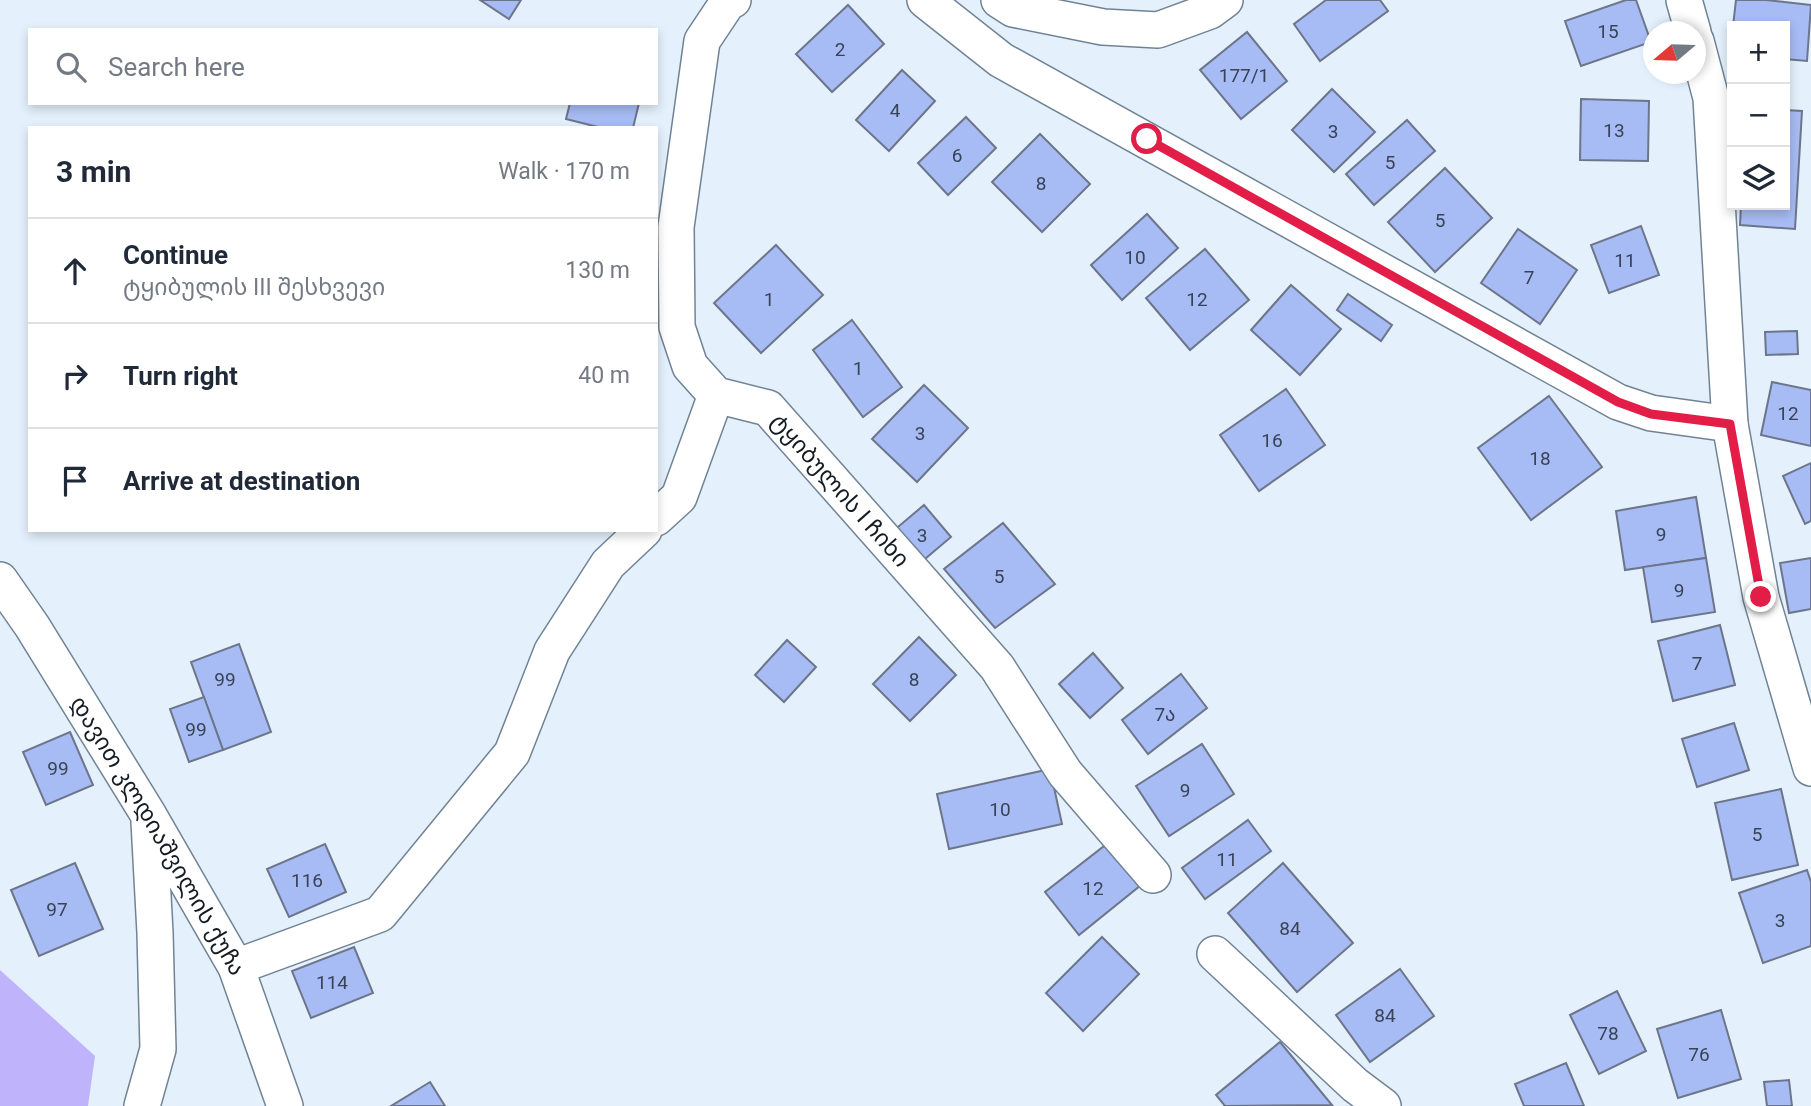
<!DOCTYPE html>
<html lang="en">
<head>
<meta charset="utf-8">
<style>
  :root { --surface:#fff; --page:#f2f2f3; --text:#1f2937; --muted:#747a83; --line:#e0e1e3 }
  body { margin:0; font-family:Roboto,"Noto Sans Georgian",sans-serif; background:var(--page); color:var(--text) }
  .controls { position:absolute; right:21px; top:21px; display:grid; overflow:hidden; border-radius:0px; box-shadow:0 4px 10px #0003 }
  .controls button { width:63px; height:63px; display:grid; place-items:center; padding:0; border:0; border-bottom:2px solid var(--line); background:var(--surface); color:var(--text); font:35px sans-serif }
  .compass { position:absolute; left:1643px; top:21px; width:63px; height:63px; border-radius:50%; background:var(--surface); box-shadow:0 4px 10px #0003; rotate:251deg }
  .stop { position:absolute; width:21px; height:21px; margin:-16px; border:5px solid #e11d48; border-radius:50%; background:#fff }
  .stop.end { background:#e11d48; border-color:#fff; box-shadow:0 2px 7px #0008 }
  .list { margin:0; padding:0; list-style:none }
  h2 { display:flex; justify-content:space-between; align-items:center; height:91px; margin:0; padding:0 28px; font-size:30px }
  h2 small { font-size:23px; font-weight:400; color:var(--muted) }
  .list li { display:grid; grid-template-columns:46px 1fr auto; gap:21px; align-items:center; box-sizing:border-box; height:105px; padding:0 28px; border-top:2px solid var(--line) }
  .list b { display:block; font-size:26px; white-space:nowrap }
  .list p { margin:0; font-size:23px; white-space:nowrap; color:var(--muted) }
  .list em { font-size:23px; font-style:normal; color:var(--muted) }
  .icon { flex:none; width:38px; height:38px; fill:none; stroke:currentColor; stroke-width:2; stroke-linecap:round; stroke-linejoin:round }
  .map { position:relative; flex:none; width:1811px; height:1106px; overflow:hidden }
  .search { position:absolute; background:var(--surface); box-shadow:0 4px 10px #0003; left:28px; top:28px; width:630px; height:77px; display:flex; align-items:center; gap:18px; box-sizing:border-box; padding:0 24px; border-radius:0px; color:var(--muted); font-size:26px }
  .panel { position:absolute; background:var(--surface); box-shadow:0 4px 10px #0003; left:28px; top:126px; width:630px; height:406px; border-radius:0px }
  .map>svg:first-child { display:block }
  .forest { fill:#bfb3fc }
  .building { fill:#a7bcf4; stroke:#6d758b; stroke-width:2 }
  .lines { fill:none; stroke-linecap:round; stroke-linejoin:round }
  .minor-casing { stroke:#708395; stroke-width:38 }
  .minor { stroke:#fff; stroke-width:35 }
  .route { stroke:#e11d48; stroke-width:9 }
  .labels { text-anchor:middle; stroke-width:5; stroke-linejoin:round; paint-order:stroke }
  .number-label { font-size:19px; fill:#394356 }
  .street-label { font-size:23px; fill:#141b22; stroke:#e4f1fc }
</style>
</head>
<body>
<div class="map">
<svg width="1811" height="1106" viewBox="0 0 1811 1106">
  <rect width="100%" height="100%" fill="#e4f1fc"/>
  <path class="forest" d="M0,970L95,1056L88,1106H0Z"/>
  <g class="building">
    <path d="M480,0H521L509,19Z"/>
    <path d="M1326,0H1380L1388,11L1320,61L1294,24Z"/>
    <path d="M1626,0H1636L1651,42L1581,66L1565,21Z"/>
    <path d="M1736,0H1766L1811,5L1807,61L1785,59V26H1733Z"/>
    <path d="M848,5L884,44L832,92L796,54Z"/>
    <path d="M1247,32L1287,81L1241,119L1200,70Z"/>
    <path d="M902,70L935,101L889,151L856,120Z"/>
    <path d="M1332,89L1375,132L1334,172L1292,130Z"/>
    <path d="M1581,99L1649,101L1648,161L1580,160Z"/>
    <path d="M570,103H639L633,128H602L566,119Z"/>
    <path d="M1785,110L1802,111L1795,229L1740,225L1741,205H1785Z"/>
    <path d="M966,117L996,148L948,195L918,163Z"/>
    <path d="M1407,120L1435,151L1374,205L1346,174Z"/>
    <path d="M1040,134L1090,184L1042,232L992,182Z"/>
    <path d="M1445,168L1492,218L1435,272L1388,222Z"/>
    <path d="M1147,214L1178,248L1122,300L1091,265Z"/>
    <path d="M1641,226L1659,275L1609,293L1591,245Z"/>
    <path d="M1518,229L1577,270L1540,324L1481,283Z"/>
    <path d="M776,245L823,295L761,353L714,303Z"/>
    <path d="M1205,249L1249,300L1190,350L1146,298Z"/>
    <path d="M1291,285L1341,329L1300,375L1251,330Z"/>
    <path d="M1348,294L1392,325L1381,341L1337,310Z"/>
    <path d="M852,320L902,387L863,417L813,350Z"/>
    <path d="M1797,331L1798,354L1766,355L1765,332Z"/>
    <path d="M1772,382L1811,390V446L1761,435Z"/>
    <path d="M924,385L968,428L917,482L872,439Z"/>
    <path d="M1286,389L1325,445L1259,491L1220,435Z"/>
    <path d="M1549,396L1602,467L1531,520L1478,448Z"/>
    <path d="M1811,463V521L1805,524L1783,476Z"/>
    <path d="M1696,497L1706,558L1625,570L1616,511Z"/>
    <path d="M924,505L951,537L919,564L892,532Z"/>
    <path d="M1003,523L1055,584L995,628L944,569Z"/>
    <path d="M1706,558L1715,612L1652,622L1643,567Z"/>
    <path d="M1811,558V609L1789,613L1780,563Z"/>
    <path d="M1720,625L1735,685L1673,701L1658,641Z"/>
    <path d="M919,637L956,675L910,721L873,684Z"/>
    <path d="M787,640L816,667L784,702L755,675Z"/>
    <path d="M239,644L271,732L223,750L191,662Z"/>
    <path d="M1093,653L1123,688L1090,718L1059,684Z"/>
    <path d="M1181,674L1207,708L1148,754L1122,720Z"/>
    <path d="M204,697L223,750L189,762L170,709Z"/>
    <path d="M1734,723L1749,770L1697,787L1682,739Z"/>
    <path d="M70,732L93,785L46,805L23,752Z"/>
    <path d="M1202,744L1234,794L1169,836L1136,786Z"/>
    <path d="M1050,769L1062,824L949,849L937,794Z"/>
    <path d="M1781,789L1798,865L1732,880L1715,803Z"/>
    <path d="M1248,820L1271,851L1205,899L1182,868Z"/>
    <path d="M1108,843L1141,885L1079,935L1045,892Z"/>
    <path d="M325,844L346,892L289,917L267,869Z"/>
    <path d="M75,863L103,929L39,956L11,890Z"/>
    <path d="M1283,863L1353,943L1297,992L1228,913Z"/>
    <path d="M1807,870L1811,882V946L1763,963L1739,893Z"/>
    <path d="M1102,937L1139,974L1083,1031L1046,993Z"/>
    <path d="M354,947L373,993L311,1018L292,971Z"/>
    <path d="M1400,969L1434,1016L1370,1062L1336,1015Z"/>
    <path d="M1617,991L1646,1051L1599,1074L1570,1015Z"/>
    <path d="M1721,1010L1741,1079L1678,1098L1657,1029Z"/>
    <path d="M1280,1042L1332,1105L1225,1106L1216,1095Z"/>
    <path d="M1566,1063L1584,1106H1524L1515,1084Z"/>
    <path d="M1789,1080L1792,1106H1767L1764,1082Z"/>
    <path d="M430,1082L445,1106H391Z"/>
  </g>
  <g class="lines">
    <defs>
      <g id="minor">
        <path id="s1" d="M733,0L728,2L702,41L676,227L677,327L690,366L716,395L768,408L997,667L1065,773L1153,875"/>
        <path d="M925,0L1001,60L1618,402L1651,413L1730,424"/>
        <path d="M999,0L1013,9L1103,27L1158,30L1210,11L1225,0"/>
        <path d="M1684,0L1693,32"/>
        <path d="M1696,41L1711,98L1730,424L1761,597L1811,768"/>
        <path d="M656,518L679,497L716,395"/>
        <path id="s2" d="M0,580L32,626L148,814L236,967L285,1106"/>
        <path d="M1215,954L1355,1085L1383,1106"/>
        <path d="M236,967L380,914L512,753L552,651L608,564L644,530"/>
        <path d="M142,1106L158,1049L155,933L149,822"/>
      </g>
    </defs>
    <use href="#minor" class="minor-casing"/>
    <use href="#minor" class="minor"/>
  </g>
  <g class="lines">
    <path class="route" d="M1147,139L1618,402L1651,414L1730,424L1761,597"/>
  </g>
  <g class="labels">
    <g class="number-label">
      <text x="1608" y="38">15</text>
      <text x="840" y="56">2</text>
      <text x="1244" y="82">177/1</text>
      <text x="895" y="117">4</text>
      <text x="1614" y="137">13</text>
      <text x="1333" y="138">3</text>
      <text x="957" y="162">6</text>
      <text x="1390" y="169">5</text>
      <text x="1041" y="190">8</text>
      <text x="1440" y="227">5</text>
      <text x="1135" y="264">10</text>
      <text x="1625" y="267">11</text>
      <text x="1529" y="284">7</text>
      <text x="769" y="306">1</text>
      <text x="1197" y="306">12</text>
      <text x="858" y="375">1</text>
      <text x="1788" y="420">12</text>
      <text x="920" y="440">3</text>
      <text x="1272" y="447">16</text>
      <text x="1540" y="465">18</text>
      <text x="1661" y="541">9</text>
      <text x="922" y="542">3</text>
      <text x="999" y="583">5</text>
      <text x="1679" y="597">9</text>
      <text x="1697" y="670">7</text>
      <text x="225" y="686">99</text>
      <text x="914" y="686">8</text>
      <text x="1165" y="721">7ა</text>
      <text x="196" y="736">99</text>
      <text x="58" y="775">99</text>
      <text x="1185" y="797">9</text>
      <text x="1000" y="816">10</text>
      <text x="1757" y="841">5</text>
      <text x="1227" y="866">11</text>
      <text x="307" y="887">116</text>
      <text x="1093" y="895">12</text>
      <text x="57" y="916">97</text>
      <text x="1780" y="927">3</text>
      <text x="1290" y="935">84</text>
      <text x="332" y="989">114</text>
      <text x="1385" y="1022">84</text>
      <text x="1608" y="1040">78</text>
      <text x="1699" y="1061">76</text>
    </g>
    <g class="street-label">
      <text dy="8" stroke="none"><textPath href="#s1" startOffset="583">ტყიბულის I ჩიხი</textPath></text>
      <text dy="8" stroke="none"><textPath href="#s2" startOffset="301">დავით კლდიაშვილის ქუჩა</textPath></text>
    </g>
  </g>
</svg>
<div class="controls">
<button>+</button>
<button>−</button>
<button><svg class="icon" aria-label="layers" viewBox="0 0 24 24"><path d="M12 4l9 5-9 5-9-5zM3 14l9 5 9-5"/></svg></button>
</div>
<svg class="compass" viewBox="-18 -18 36 36"><path d="M0-13l5 13h-10z" fill="#e53935"/><path d="M0 13l5-13h-10z" fill="#747a83"/></svg>
<div class="stop" style="left:1147px;top:139px"></div>
<div class="stop end" style="left:1761px;top:597px"></div>
<div class="search"><svg class="icon" aria-label="search" viewBox="0 0 24 24"><circle cx="10" cy="10" r="6"/><path d="M15 15l6 6"/></svg>Search here</div>
<section class="panel">
<h2>3 min<small>Walk · 170 m</small></h2>
<ul class="list">
<li><svg class="icon" aria-label="ahead" viewBox="0 0 24 24"><path d="M12 20V5M6 11l6-6 6 6"/></svg><div><b>Continue</b><p>ტყიბულის III შესხვევი</p></div><em>130 m</em></li>
<li><svg class="icon" aria-label="right" viewBox="0 0 24 24"><path d="M7 20v-9h11M14 6l5 5-5 5"/></svg><div><b>Turn right</b></div><em>40 m</em></li>
<li><svg class="icon" aria-label="arrive" viewBox="0 0 24 24"><path d="M6 21V4h12l-3 4 3 4H6"/></svg><div><b>Arrive at destination</b></div></li>
</ul>
</section>
</div>
</body>
</html>
